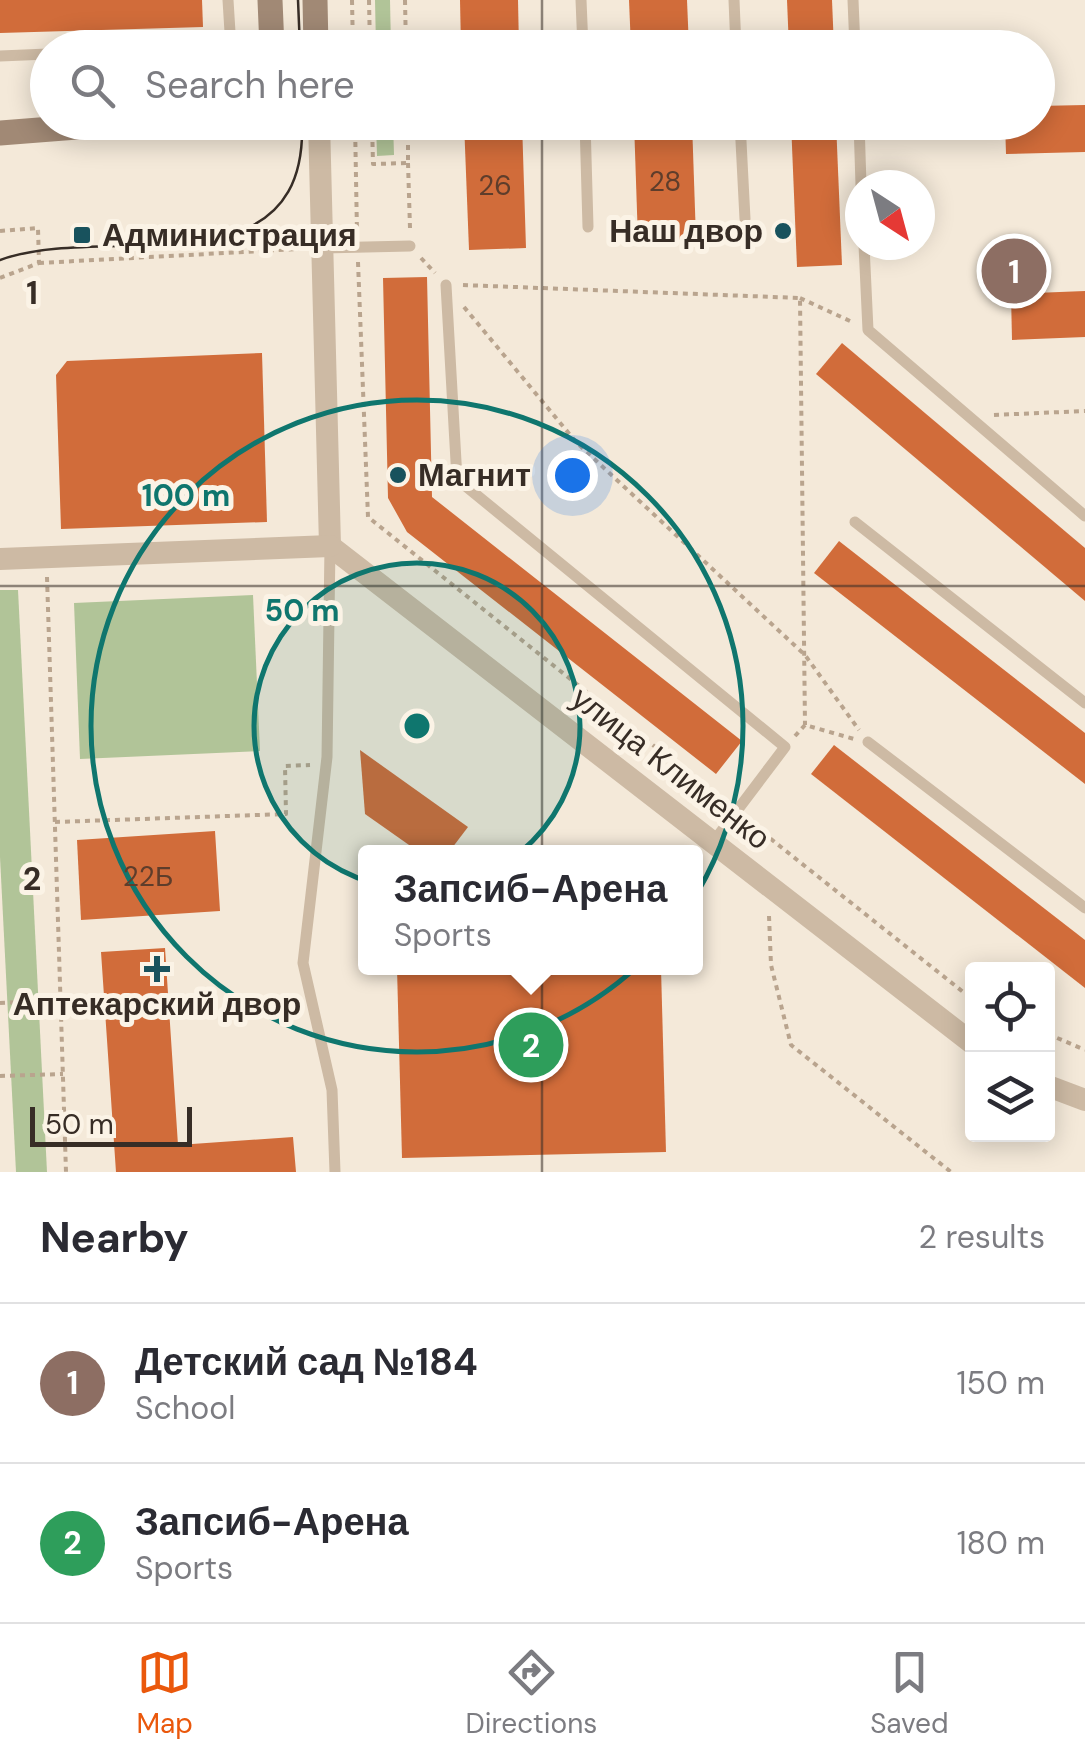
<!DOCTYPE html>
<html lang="en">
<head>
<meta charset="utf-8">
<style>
  :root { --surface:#fff; --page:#f7f7f7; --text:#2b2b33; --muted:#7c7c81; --line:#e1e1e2; --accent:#ea580c }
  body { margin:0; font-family:"DM Sans",sans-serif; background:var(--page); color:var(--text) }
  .controls { position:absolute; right:30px; bottom:30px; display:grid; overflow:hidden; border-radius:10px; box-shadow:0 5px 25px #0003 }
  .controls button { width:90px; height:90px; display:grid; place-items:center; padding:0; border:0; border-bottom:2px solid var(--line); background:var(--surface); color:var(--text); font:50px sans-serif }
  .compass { position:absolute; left:845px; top:170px; width:90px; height:90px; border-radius:50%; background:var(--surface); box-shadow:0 5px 25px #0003; rotate:144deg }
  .scale { position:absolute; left:30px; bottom:25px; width:162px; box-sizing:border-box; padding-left:10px; border:5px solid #372d26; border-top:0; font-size:28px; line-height:35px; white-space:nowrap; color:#372d26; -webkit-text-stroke:8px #fbf3e6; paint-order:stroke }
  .you { position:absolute; left:572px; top:475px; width:35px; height:35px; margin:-25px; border:8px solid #fff; border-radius:50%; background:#1a73e8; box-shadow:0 0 0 15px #1a73e833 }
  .badge { display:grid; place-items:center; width:65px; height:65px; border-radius:50%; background:var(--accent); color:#fff; font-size:32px; font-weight:700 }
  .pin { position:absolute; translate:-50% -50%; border:5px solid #fff; box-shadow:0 2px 10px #0006 }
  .popup { position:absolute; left:358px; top:845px; width:345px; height:130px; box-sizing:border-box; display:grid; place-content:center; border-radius:10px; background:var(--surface); filter:drop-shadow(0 2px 8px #0005); font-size:32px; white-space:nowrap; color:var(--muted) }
  .popup b { font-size:38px; color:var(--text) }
  .popup::after { content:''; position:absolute; left:50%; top:100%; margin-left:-20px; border:20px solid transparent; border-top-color:var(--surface) }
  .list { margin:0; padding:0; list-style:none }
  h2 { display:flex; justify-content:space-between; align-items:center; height:130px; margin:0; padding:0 40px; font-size:42px }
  h2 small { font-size:32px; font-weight:400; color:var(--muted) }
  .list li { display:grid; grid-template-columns:65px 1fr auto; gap:30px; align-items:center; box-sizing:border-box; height:160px; padding:0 40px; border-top:2px solid var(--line) }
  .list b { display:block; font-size:38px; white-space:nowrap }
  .list p { margin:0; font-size:32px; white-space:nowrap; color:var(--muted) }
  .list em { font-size:32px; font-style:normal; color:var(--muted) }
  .icon { flex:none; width:55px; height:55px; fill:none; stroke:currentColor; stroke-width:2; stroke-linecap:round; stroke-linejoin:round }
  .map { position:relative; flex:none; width:1085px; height:1172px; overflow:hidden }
  .search { position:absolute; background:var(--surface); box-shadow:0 5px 25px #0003; left:30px; right:30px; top:30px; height:110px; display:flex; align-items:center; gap:25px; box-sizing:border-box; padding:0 35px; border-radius:55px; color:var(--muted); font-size:38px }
  .sheet { height:450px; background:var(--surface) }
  nav { display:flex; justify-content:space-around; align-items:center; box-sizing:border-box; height:140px; border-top:2px solid var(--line); background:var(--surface); font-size:28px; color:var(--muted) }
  nav a { display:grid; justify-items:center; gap:5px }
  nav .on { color:var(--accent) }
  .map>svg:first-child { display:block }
  .green { fill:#b1c498 }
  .building { fill:#d16c3a }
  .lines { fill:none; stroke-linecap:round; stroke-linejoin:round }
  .path { stroke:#b9a48e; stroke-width:4; stroke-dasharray:5 5; stroke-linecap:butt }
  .lane { stroke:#cdbaa4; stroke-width:11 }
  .street { stroke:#cdbaa4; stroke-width:22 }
  .secondary { stroke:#a18975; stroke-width:25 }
  .tram { stroke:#372d26; stroke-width:2.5 }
  .grid { fill:none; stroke:#372d26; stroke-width:2.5; stroke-opacity:0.55 }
  .ring { fill:none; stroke:#0f766e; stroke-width:5 }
  .poi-dot { fill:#18525d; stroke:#fbf3e6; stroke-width:4 }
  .labels { text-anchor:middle; stroke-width:10; stroke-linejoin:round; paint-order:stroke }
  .number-label { font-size:28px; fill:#5e3d2b }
  .poi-label { font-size:32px; font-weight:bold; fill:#372d26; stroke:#fbf3e6; text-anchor:start }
  .street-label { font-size:32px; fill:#372d26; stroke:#fbf3e6 }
  .grid-label { font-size:32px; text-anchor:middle; font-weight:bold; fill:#372d26; stroke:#fbf3e6; stroke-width:10; stroke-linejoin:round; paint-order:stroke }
  .centre { fill:#0f766e; stroke:#fbf3e6; stroke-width:5 }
  .ring-label { font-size:30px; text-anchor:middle; font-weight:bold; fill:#0f766e; stroke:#fbf3e6; stroke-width:10; stroke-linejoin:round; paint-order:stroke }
</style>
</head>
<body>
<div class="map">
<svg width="1085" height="1172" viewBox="0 0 1085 1172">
  <rect width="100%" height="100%" fill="#f4e9d9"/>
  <g class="green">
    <path d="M375,0H390L391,47H376Z"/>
    <path d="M376,123H393L394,155L377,156Z"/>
    <path d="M0,590H18L47,1172H16L0,857Z"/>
    <path d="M253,595L260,751L80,759L74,603Z"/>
  </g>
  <g class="building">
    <path d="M0,0H202L203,27L0,33Z"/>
    <path d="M460,0H518L519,48H461Z"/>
    <path d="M629,0H687L689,48H631Z"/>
    <path d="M787,0H832L834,48H789Z"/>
    <path d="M1085,105V152L1006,154L1005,122H1038V106Z"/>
    <path d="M464,122H522L526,248L469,250Z"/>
    <path d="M634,122H692L696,239L638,241Z"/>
    <path d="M791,122H836L842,265L797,267Z"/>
    <path d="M427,277L432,497L742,741L716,774L407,532L388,498L383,278Z"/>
    <path d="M1085,291V337L1012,340L1011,294Z"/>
    <path d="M842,343L1085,548V601L816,374Z"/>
    <path d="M262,353L267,522L61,529L56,375L67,361Z"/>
    <path d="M839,541L1085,733V784L814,573Z"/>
    <path d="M834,745L1085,940V988L811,774Z"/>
    <path d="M360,750L468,827L449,852H419L365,814Z"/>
    <path d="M215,831L220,911L81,920L77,840Z"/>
    <path d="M165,948L178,1145L293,1137L296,1172H116L101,952Z"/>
    <path d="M397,968H661L666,1152L402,1158Z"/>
  </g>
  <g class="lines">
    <g class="path">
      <path d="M352,0L353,48"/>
      <path d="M369,0L370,48"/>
      <path d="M405,0L406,48"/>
      <path d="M355,122L357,233"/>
      <path d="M372,122L373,164L408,163V122"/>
      <path d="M408,163L410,228"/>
      <path d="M0,231L38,228L39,263L0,278"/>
      <path d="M421,258L435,273"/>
      <path d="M358,262L368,517L724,802"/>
      <path d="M39,263L299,249"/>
      <path d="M463,285L800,298L805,725"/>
      <path d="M800,298L850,321"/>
      <path d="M464,307L576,442L805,655L859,730"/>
      <path d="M994,415L1085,411"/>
      <path d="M47,577L66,1172"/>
      <path d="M795,736L805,725L854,739"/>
      <path d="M747,820L972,999"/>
      <path d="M55,822L286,814L285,766L310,765"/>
      <path d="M769,916L771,965L791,1045L951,1172"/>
      <path d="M0,1003L60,1000"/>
      <path d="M1048,1034L1085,1050"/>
      <path d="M0,1076L63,1074"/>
    </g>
    <g class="lane">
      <path d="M228,0L231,48"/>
      <path d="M581,0L583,48"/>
      <path d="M734,0L736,48"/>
      <path d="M853,0L855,48"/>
      <path d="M0,56L48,54"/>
      <path d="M585,122L588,227"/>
      <path d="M740,122L745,219"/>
      <path d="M859,122L861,185"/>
      <path d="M864,245L868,330L1085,516"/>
      <path d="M323,248L410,246"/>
      <path d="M446,285L457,479L785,747L714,841"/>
      <path d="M855,522L1085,703"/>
      <path d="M330,546L327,757L303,963L332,1090L335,1172"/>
      <path d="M868,742L1085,908"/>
    </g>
    <g class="street">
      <path d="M319,122L330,546"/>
      <path d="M330,546L972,1043"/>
      <path d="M0,559L330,546"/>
      <path d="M1048,1086L1085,1100"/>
    </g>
    <g class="secondary">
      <path d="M270,0L272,48"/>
      <path d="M315,0L316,48"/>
      <path d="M0,133L141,122"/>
    </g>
    <g class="tram">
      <path d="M298,0L300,48"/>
      <path d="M0,260C106,221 308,297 302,122"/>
    </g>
  </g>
  <path class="grid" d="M542,0V48M542,122V1172M0,586H1085"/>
  <circle cx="417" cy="726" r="163" fill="#0f766e" fill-opacity=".12"/>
  <g class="ring">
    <circle cx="417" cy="726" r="163"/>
    <circle cx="417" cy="726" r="326"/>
  </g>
  <g class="poi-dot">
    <circle cx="783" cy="231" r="10"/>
    <rect x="72" y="225" width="20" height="20" rx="5"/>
    <circle cx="398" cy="475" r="10"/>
    <path d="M152 954h10v10h10v10h-10v10h-10v-10h-10v-10h10z"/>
  </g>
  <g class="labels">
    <g class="number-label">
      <text x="665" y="191">28</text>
      <text x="495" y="195">26</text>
      <text x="148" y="886">22Б</text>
    </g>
    <g class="poi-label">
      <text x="763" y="242" text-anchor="end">Наш двор</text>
      <text x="102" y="246">Администрация</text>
      <text x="418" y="486">Магнит</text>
      <text x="157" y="1015" text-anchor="middle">Аптекарский двор</text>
    </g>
    <g class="street-label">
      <text transform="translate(671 768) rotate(38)" y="11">улица Клименко</text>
    </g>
  </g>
  <g class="grid-label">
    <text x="32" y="304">1</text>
    <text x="32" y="890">2</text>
  </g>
  <circle cx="417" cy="726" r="15" class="centre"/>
  <g class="ring-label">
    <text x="186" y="506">100 m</text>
    <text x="302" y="621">50 m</text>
  </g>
</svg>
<div class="controls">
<button><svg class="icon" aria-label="locate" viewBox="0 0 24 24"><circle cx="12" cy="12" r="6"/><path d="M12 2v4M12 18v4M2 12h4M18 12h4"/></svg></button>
<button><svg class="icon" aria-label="layers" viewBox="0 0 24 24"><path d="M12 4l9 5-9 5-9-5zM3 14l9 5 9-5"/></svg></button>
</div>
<svg class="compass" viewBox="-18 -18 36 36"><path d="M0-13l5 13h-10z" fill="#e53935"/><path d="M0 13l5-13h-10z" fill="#7c7c81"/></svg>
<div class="scale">50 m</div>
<div class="you"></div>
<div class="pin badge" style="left:1014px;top:271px;background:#8d6e63">1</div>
<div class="pin badge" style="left:531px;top:1045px;background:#2e9e5b">2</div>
<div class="popup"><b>Запсиб-Арена</b>Sports</div>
<div class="search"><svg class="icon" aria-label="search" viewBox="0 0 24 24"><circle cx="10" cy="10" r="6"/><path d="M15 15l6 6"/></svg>Search here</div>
</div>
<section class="sheet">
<h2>Nearby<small>2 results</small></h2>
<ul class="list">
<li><span class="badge" style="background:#8d6e63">1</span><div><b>Детский сад №184</b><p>School</p></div><em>150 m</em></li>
<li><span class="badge" style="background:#2e9e5b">2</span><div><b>Запсиб-Арена</b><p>Sports</p></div><em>180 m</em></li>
</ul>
</section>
<nav>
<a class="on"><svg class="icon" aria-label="map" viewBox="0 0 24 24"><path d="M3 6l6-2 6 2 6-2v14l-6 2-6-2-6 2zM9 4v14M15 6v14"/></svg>Map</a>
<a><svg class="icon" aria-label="directions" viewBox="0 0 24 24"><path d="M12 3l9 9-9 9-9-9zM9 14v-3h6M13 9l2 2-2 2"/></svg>Directions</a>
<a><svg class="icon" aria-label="saved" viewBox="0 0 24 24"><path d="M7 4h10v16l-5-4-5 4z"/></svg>Saved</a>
</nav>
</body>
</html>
